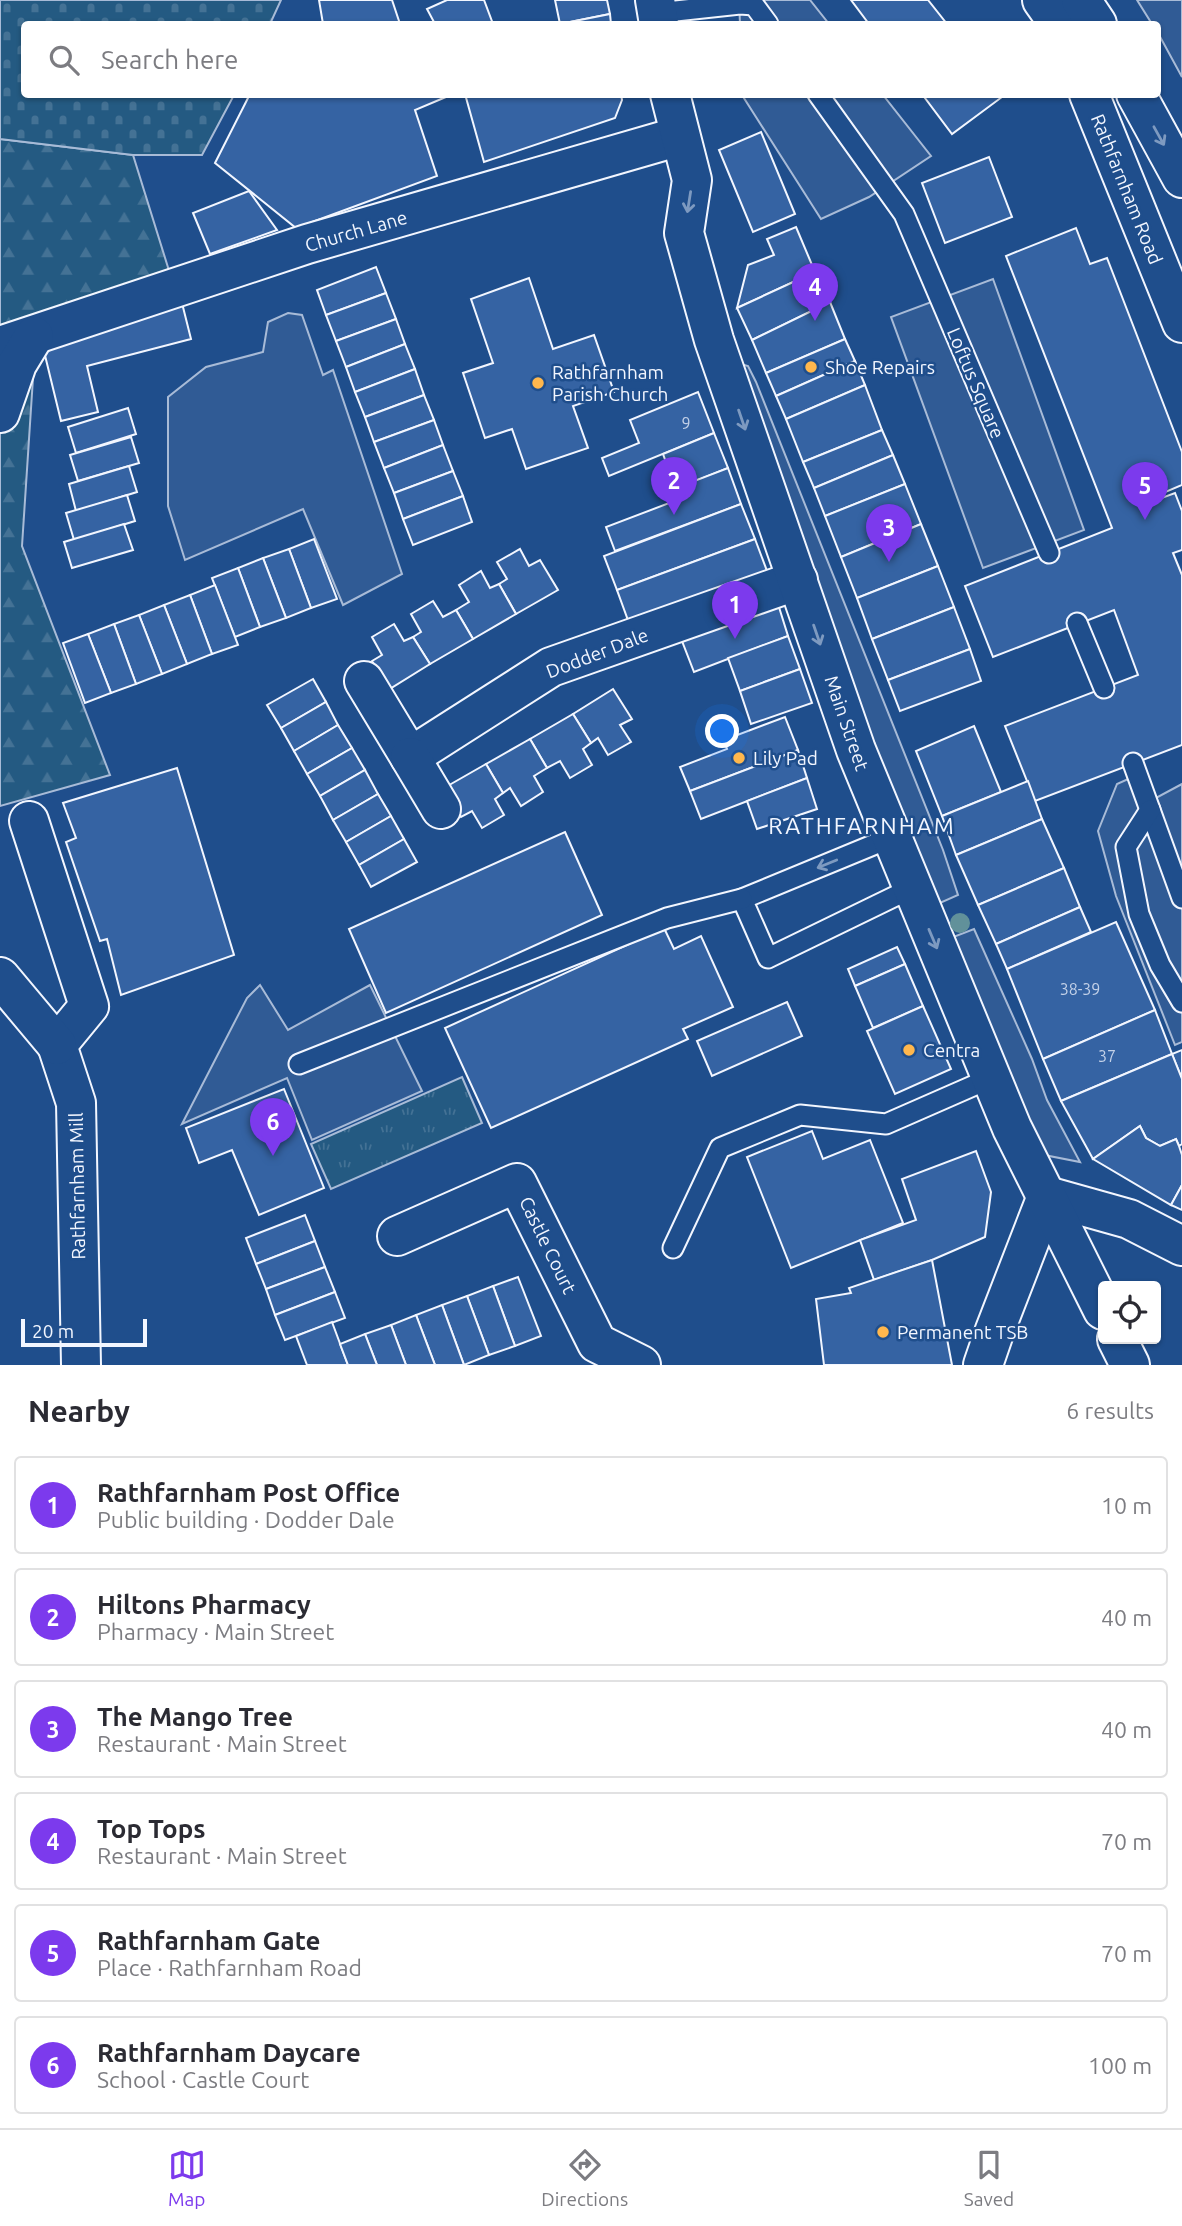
<!DOCTYPE html>
<html lang="en">
<head>
<meta charset="utf-8">
<style>
  :root { --surface:#fff; --page:#f2f2f3; --text:#2b2b33; --muted:#7c7c81; --line:#e1e1e2; --accent:#7c3aed }
  body { margin:0; font-family:Ubuntu,sans-serif; background:var(--page); color:var(--text) }
  .controls { position:absolute; right:21px; bottom:21px; display:grid; overflow:hidden; border-radius:7px; box-shadow:0 2px 5px #0004 }
  .controls button { width:63px; height:63px; display:grid; place-items:center; padding:0; border:0; border-bottom:2px solid var(--line); background:var(--surface); color:var(--text); font:35px sans-serif }
  .scale { position:absolute; left:21px; bottom:18px; width:126px; box-sizing:border-box; padding-left:7px; border:4px solid #f2f6ff; border-top:0; font-size:19px; line-height:24px; white-space:nowrap; color:#f2f6ff; -webkit-text-stroke:5px #1f4e8c; paint-order:stroke }
  .you { position:absolute; left:723px; top:732px; width:24px; height:24px; margin:-18px; border:5px solid #fff; border-radius:50%; background:#1a73e8; box-shadow:0 0 0 10px #1a73e833 }
  .badge { display:grid; place-items:center; width:46px; height:46px; border-radius:50%; background:var(--accent); color:#fff; font-size:23px; font-weight:700 }
  .pin { position:absolute; translate:-50% -58px; filter:drop-shadow(0 2px 4px #0008) }
  .pin::after { content:''; position:absolute; top:37px; width:24px; height:21px; background:inherit; clip-path:polygon(0 0,100% 0,50% 100%) }
  .list { margin:0; padding:0; list-style:none }
  h2 { display:flex; justify-content:space-between; align-items:center; height:91px; margin:0; padding:0 28px; font-size:30px }
  h2 small { font-size:23px; font-weight:400; color:var(--muted) }
  .list li { display:grid; grid-template-columns:46px 1fr auto; gap:21px; align-items:center; box-sizing:border-box; height:98px; margin:0 14px 14px; padding:0 14px; border:2px solid var(--line); border-radius:7px }
  .list b { display:block; font-size:26px; white-space:nowrap }
  .list p { margin:0; font-size:23px; white-space:nowrap; color:var(--muted) }
  .list em { font-size:23px; font-style:normal; color:var(--muted) }
  .icon { flex:none; width:38px; height:38px; fill:none; stroke:currentColor; stroke-width:2; stroke-linecap:round; stroke-linejoin:round }
  .map { position:relative; flex:none; width:1182px; height:1365px; overflow:hidden }
  .search { position:absolute; background:var(--surface); box-shadow:0 2px 5px #0004; left:21px; right:21px; top:21px; height:77px; display:flex; align-items:center; gap:18px; box-sizing:border-box; padding:0 24px; border-radius:7px; color:var(--muted); font-size:26px }
  .sheet { height:763px; background:var(--surface) }
  nav { display:flex; justify-content:space-around; align-items:center; box-sizing:border-box; height:98px; border-top:2px solid var(--line); background:var(--surface); font-size:19px; color:var(--muted) }
  nav a { display:grid; justify-items:center; gap:4px }
  nav .on { color:var(--accent) }
  .map>svg:first-child { display:block }
  .grass { fill:url(#grass-tufts); stroke:#a8bbd7; stroke-width:2 }
  .forest { fill:url(#forest-firs); stroke:#a8bbd7; stroke-width:2 }
  .cemetery { fill:url(#cemetery-stones); stroke:#a8bbd7; stroke-width:2 }
  .parking { fill:#305b95; stroke:#a8bbd7; stroke-width:2 }
  .building { fill:#3563a3; stroke:#f2f6ff; stroke-width:2 }
  .lines { fill:none; stroke-linecap:round; stroke-linejoin:round }
  .service-casing { stroke:#f2f6ff; stroke-width:23 }
  .minor-casing { stroke:#f2f6ff; stroke-width:42 }
  .tertiary-casing { stroke:#f2f6ff; stroke-width:42 }
  .secondary-casing { stroke:#f2f6ff; stroke-width:42 }
  .service { stroke:#1f4e8c; stroke-width:19 }
  .minor { stroke:#1f4e8c; stroke-width:38 }
  .tertiary { stroke:#1f4e8c; stroke-width:38 }
  .secondary { stroke:#1f4e8c; stroke-width:38 }
  .tree { fill:#61919a }
  .oneway { stroke:#7e9ac0 }
  .poi-dot { fill:#ffb74d; stroke:#1f4e8c; stroke-width:2.5 }
  .labels { text-anchor:middle; stroke-width:5; stroke-linejoin:round; paint-order:stroke }
  .number-label { font-size:16px; fill:#c3d1e8 }
  .street-label { font-size:19px; fill:#f2f6ff; stroke:#1f4e8c }
  .poi-label { font-size:19px; fill:#f2f6ff; stroke:#1f4e8c; text-anchor:start }
  .quarter-label { font-size:23px; letter-spacing:2px; fill:#f2f6ff; stroke:#1f4e8c }
</style>
</head>
<body>
<div class="map">
<svg width="1182" height="1365" viewBox="0 0 1182 1365">
  <defs>
    <pattern id="grass-tufts" width="24" height="20" patternUnits="userSpaceOnUse" patternTransform="scale(1.75)"><rect width="24" height="20" fill="#245a82"/><path d="M3 7l-1-3M5 7V3M7 7l1-3M15 17l-1-3M17 17v-4M19 17l1-3" fill="none" stroke="#447295"/></pattern>
    <pattern id="forest-firs" width="22" height="20" patternUnits="userSpaceOnUse" patternTransform="scale(1.75)"><rect width="22" height="20" fill="#245a82"/><path d="M5 1l3.5 6h-7zM16 11l3.5 6h-7z" fill="#447295"/></pattern>
    <pattern id="cemetery-stones" width="16" height="16" patternUnits="userSpaceOnUse" patternTransform="scale(1.75)"><rect width="16" height="16" fill="#245a82"/><path d="M2 7V4a2 2 0 0 1 4 0v3zM10 15v-3a2 2 0 0 1 4 0v3z" fill="#447295"/></pattern>
  </defs>
  <rect width="100%" height="100%" fill="#1f4e8c"/>
  <path class="grass" d="M462,1077L482,1123L331,1189L311,1144Z"/>
  <path class="forest" d="M0,139L133,155L171,277L37,317L22,546L110,775L0,806Z"/>
  <path class="cemetery" d="M0,0H281L270,24H24V94L234,95L202,155H133L0,139Z"/>
  <g class="parking">
    <path d="M739,0H810L829,24H740Z"/>
    <path d="M1137,0H1182V77L1158,33V24H1152Z"/>
    <path d="M742,95H883L931,156L869,197L821,219Z"/>
    <path d="M993,279L1084,530L983,568L891,317Z"/>
    <path d="M288,313L302,315L323,375L333,370L402,574L343,605L303,509L185,560L168,506V397L206,367L263,352L268,322Z"/>
    <path d="M720,358L748,366L756,382L943,850L958,895L922,911Z"/>
    <path d="M1137,775L1156,798L1182,784V1042L1175,1045L1116,896L1098,831L1117,784Z"/>
    <path d="M974,929L1032,1059L1047,1100L1080,1162L1024,1151L935,944Z"/>
    <path d="M260,985L288,1030L370,985L422,1091L312,1140L287,1078L182,1124L247,998Z"/>
  </g>
  <g class="building">
    <path d="M319,0H392L400,24H323Z"/>
    <path d="M447,0H484L493,24H435L427,9Z"/>
    <path d="M555,0H607L610,14L560,24Z"/>
    <path d="M851,0H928L947,24H869Z"/>
    <path d="M610,14L611,24H558H560Z"/>
    <path d="M250,94H453L415,110L437,176L296,228L215,163Z"/>
    <path d="M465,94H621L622,100L615,118L484,162Z"/>
    <path d="M922,94H999L1002,97L952,134Z"/>
    <path d="M761,132L795,214L753,232L719,150Z"/>
    <path d="M989,157L1012,217L945,243L922,183Z"/>
    <path d="M249,191L277,230L210,254L193,213Z"/>
    <path d="M796,227L815,272L737,308L748,265L774,255L767,239Z"/>
    <path d="M1076,228L1090,264L1107,258L1182,452V485L1158,495L1159,499L1175,493L1182,511V550L1173,553L1182,575V745L1035,801L1005,726L1138,675L1114,610L993,657L965,586L1112,528L1006,256Z"/>
    <path d="M376,267L386,293L326,315L317,290Z"/>
    <path d="M815,272L830,302L752,340L737,308Z"/>
    <path d="M529,278L553,349L594,335L614,392L573,406L588,448L526,469L512,429L485,438L463,373L493,363L471,299Z"/>
    <path d="M386,293L396,319L336,341L326,315Z"/>
    <path d="M830,302L845,339L766,373L752,340Z"/>
    <path d="M182,303L191,339L87,366L98,412L61,421L41,339Z"/>
    <path d="M396,319L405,344L346,367L336,341Z"/>
    <path d="M845,339L855,361L776,396L766,373Z"/>
    <path d="M405,344L415,369L355,392L346,367Z"/>
    <path d="M855,361L865,385L786,419L776,396Z"/>
    <path d="M415,369L424,395L365,417L355,392Z"/>
    <path d="M865,385L882,430L803,462L786,419Z"/>
    <path d="M698,392L714,433L609,476L602,458L639,443L630,420Z"/>
    <path d="M424,395L434,420L374,442L365,417Z"/>
    <path d="M128,408L136,434L76,453L68,427Z"/>
    <path d="M434,420L443,445L384,468L374,442Z"/>
    <path d="M882,430L893,455L814,488L803,462Z"/>
    <path d="M714,433L728,468L676,489L663,454Z"/>
    <path d="M131,437L139,463L78,481L70,455Z"/>
    <path d="M443,445L453,471L394,493L384,468Z"/>
    <path d="M893,455L905,484L825,516L814,488Z"/>
    <path d="M129,466L137,492L76,511L69,484Z"/>
    <path d="M728,468L741,504L615,551L606,527L672,502L668,491Z"/>
    <path d="M453,471L463,496L403,519L394,493Z"/>
    <path d="M905,484L921,524L841,557L825,516Z"/>
    <path d="M127,495L135,521L74,540L66,513Z"/>
    <path d="M463,496L472,522L413,545L403,519Z"/>
    <path d="M741,504L755,539L617,590L604,556Z"/>
    <path d="M124,524L133,550L72,568L64,542Z"/>
    <path d="M921,524L938,566L857,598L841,557Z"/>
    <path d="M314,539L337,599L311,608L289,549Z"/>
    <path d="M755,539L767,571L629,623L617,590Z"/>
    <path d="M289,549L311,608L286,618L263,558Z"/>
    <path d="M520,549L529,566L540,560L558,590L516,614L499,584L507,579L497,562Z"/>
    <path d="M263,558L286,618L260,627L238,568Z"/>
    <path d="M938,566L954,607L872,639L857,598Z"/>
    <path d="M238,568L260,627L235,637L212,578Z"/>
    <path d="M481,571L490,588L499,584L516,614L473,639L456,610L469,602L459,585Z"/>
    <path d="M215,585L238,645L212,654L190,595Z"/>
    <path d="M190,595L212,654L187,664L164,605Z"/>
    <path d="M433,601L443,617L456,610L473,639L430,664L413,637L421,632L411,614Z"/>
    <path d="M778,604L788,636L694,672L682,641Z"/>
    <path d="M164,605L187,664L162,674L139,615Z"/>
    <path d="M954,607L970,649L888,680L872,639Z"/>
    <path d="M139,615L162,674L136,684L114,624Z"/>
    <path d="M114,624L136,684L111,693L88,634Z"/>
    <path d="M394,624L404,641L413,637L430,664L388,690L372,661L382,655L372,637Z"/>
    <path d="M88,634L111,693L85,703L63,643Z"/>
    <path d="M788,636L800,669L740,691L728,658Z"/>
    <path d="M970,649L981,681L900,711L888,680Z"/>
    <path d="M800,669L812,703L751,724L740,691Z"/>
    <path d="M313,679L326,702L281,728L267,705Z"/>
    <path d="M613,689L632,719L620,725L631,742L608,755L598,738L591,743L573,714Z"/>
    <path d="M326,702L338,725L294,751L281,728Z"/>
    <path d="M573,714L591,743L583,749L592,765L570,778L560,761L547,768L530,739Z"/>
    <path d="M785,717L798,750L690,791L680,767L727,749L724,740Z"/>
    <path d="M338,725L352,748L307,774L294,751Z"/>
    <path d="M974,726L1001,792L942,816L916,751Z"/>
    <path d="M530,739L547,768L534,776L543,792L521,806L510,788L503,793L486,764Z"/>
    <path d="M352,748L365,770L320,796L307,774Z"/>
    <path d="M798,750L807,778L701,819L690,791Z"/>
    <path d="M486,764L503,793L495,799L504,815L482,828L472,811L461,817L444,788Z"/>
    <path d="M177,768L234,955L121,995L107,939L100,941L66,842L76,838L63,803Z"/>
    <path d="M365,770L378,794L333,820L320,796Z"/>
    <path d="M807,778L817,809L757,829L747,801Z"/>
    <path d="M1028,781L1042,819L956,855L942,816Z"/>
    <path d="M378,794L391,816L346,842L333,820Z"/>
    <path d="M391,816L404,839L359,865L346,842Z"/>
    <path d="M1042,819L1064,868L978,905L956,855Z"/>
    <path d="M565,832L602,915L386,1013L349,929Z"/>
    <path d="M404,839L417,862L371,887L359,865Z"/>
    <path d="M1064,868L1080,907L996,944L978,905Z"/>
    <path d="M1080,907L1091,932L1007,969L996,944Z"/>
    <path d="M1116,922L1155,1010L1043,1059L1007,969Z"/>
    <path d="M664,928L674,949L701,936L733,1007L683,1029L688,1039L491,1128L445,1028Z"/>
    <path d="M897,947L905,964L855,986L848,969Z"/>
    <path d="M905,964L923,1006L873,1028L855,986Z"/>
    <path d="M787,1002L802,1036L712,1076L697,1041Z"/>
    <path d="M923,1006L951,1069L895,1094L867,1031Z"/>
    <path d="M1155,1010L1172,1054L1061,1101L1043,1059Z"/>
    <path d="M1182,1050V1079L1172,1054Z"/>
    <path d="M1172,1054L1182,1079V1144L1179,1146L1176,1139L1160,1146L1146,1138L1140,1126L1093,1159L1061,1101Z"/>
    <path d="M284,1089L324,1188L259,1215L232,1150L199,1163L186,1128Z"/>
    <path d="M1140,1126L1146,1138L1160,1146L1176,1139L1179,1146L1182,1155V1185L1171,1205L1093,1159Z"/>
    <path d="M812,1131L823,1159L870,1140L903,1223L791,1268L747,1157Z"/>
    <path d="M976,1151L991,1192L985,1237L932,1260L874,1280L860,1240L916,1220L902,1179Z"/>
    <path d="M1182,1185V1210L1171,1205Z"/>
    <path d="M305,1215L315,1241L256,1264L246,1238Z"/>
    <path d="M315,1241L325,1267L266,1289L256,1264Z"/>
    <path d="M932,1260L952,1365H824L816,1299L851,1293L849,1288Z"/>
    <path d="M325,1267L335,1292L275,1315L266,1289Z"/>
    <path d="M518,1277L541,1336L515,1346L493,1286Z"/>
    <path d="M493,1286L515,1346L489,1355L467,1296Z"/>
    <path d="M335,1292L345,1318L285,1340L275,1315Z"/>
    <path d="M467,1296L489,1355L464,1365L442,1305Z"/>
    <path d="M442,1305L464,1365H435L416,1315Z"/>
    <path d="M416,1315L435,1365H406L391,1325Z"/>
    <path d="M332,1322L348,1365H307L296,1336Z"/>
    <path d="M391,1325L406,1365H377L365,1334Z"/>
    <path d="M365,1334L377,1365H348L340,1344Z"/>
  </g>
  <g class="lines">
    <defs>
      <g id="service">
        <path d="M657,13L740,4L754,5L768,24"/>
        <path d="M818,94L904,214L1049,553"/>
        <path d="M1077,623L1104,688"/>
        <path d="M1133,763L1182,898"/>
        <path d="M1150,810L1126,847L1139,914L1160,965L1182,1002"/>
        <path d="M890,838L742,899L768,958L912,888"/>
        <path d="M299,1064L667,918L742,899"/>
        <path d="M673,1248L720,1148L800,1115L886,1124L991,1078"/>
      </g>
      <g id="minor">
        <path d="M0,346L307,244L680,136"/>
        <path d="M0,413L17,364L34,336"/>
        <path d="M364,681L410,757L551,667L798,580"/>
        <path d="M410,757L441,809"/>
        <path d="M29,821L89,1006L57,1045L76,1103L81,1365"/>
        <path d="M0,977L57,1045"/>
        <path d="M397,1236L517,1183L597,1343L641,1365"/>
        <path d="M983,1365L995,1330L1047,1196L1129,1219L1182,1246"/>
      </g>
      <g id="tertiary">
        <path d="M655,0L659,24"/>
        <path d="M670,94L692,180L684,233L714,340L856,750L1012,1128L1103,1310"/>
        <path d="M1117,1339L1130,1365"/>
      </g>
      <g id="secondary">
        <path d="M1042,0L1059,24"/>
        <path d="M1081,0L1097,24"/>
        <path d="M1089,94L1182,323"/>
        <path d="M1136,94L1182,178"/>
      </g>
    </defs>
    <use href="#service" class="service-casing"/>
    <use href="#minor" class="minor-casing"/>
    <use href="#tertiary" class="tertiary-casing"/>
    <use href="#secondary" class="secondary-casing"/>
    <use href="#service" class="service"/>
    <use href="#minor" class="minor"/>
    <use href="#tertiary" class="tertiary"/>
    <use href="#secondary" class="secondary"/>
  </g>
  <circle class="tree" cx="960" cy="923" r="10"/>
  <defs><path id="oneway-shaft" d="M-6 0H5M1.5-3L5.5 0L1.5 3" fill="none" stroke-width="1.6" stroke-linecap="round" stroke-linejoin="round" transform="scale(1.75)"/></defs>
  <g class="oneway">
    <use href="#oneway-shaft" transform="translate(1159 136) rotate(61)"/>
    <use href="#oneway-shaft" transform="translate(689 202) rotate(99)"/>
    <use href="#oneway-shaft" transform="translate(742 420) rotate(71)"/>
    <use href="#oneway-shaft" transform="translate(817 635) rotate(71)"/>
    <use href="#oneway-shaft" transform="translate(827 864) rotate(158)"/>
    <use href="#oneway-shaft" transform="translate(933 939) rotate(67)"/>
  </g>
  <g class="poi-dot">
    <circle cx="811" cy="367" r="7"/>
    <circle cx="538" cy="383" r="7"/>
    <circle cx="739" cy="758" r="7"/>
    <circle cx="909" cy="1050" r="7"/>
    <circle cx="883" cy="1332" r="7"/>
  </g>
  <g class="labels">
    <g class="number-label">
      <text x="686" y="429">9</text>
      <text x="1080" y="995">38-39</text>
      <text x="1107" y="1062">37</text>
    </g>
    <g class="street-label">
      <text transform="translate(1127 189) rotate(68)" y="7">Rathfarnham Road</text>
      <text transform="translate(356 231) rotate(-16)" y="7">Church Lane</text>
      <text transform="translate(976 383) rotate(67)" y="7">Loftus Square</text>
      <text transform="translate(597 653) rotate(-21)" y="7">Dodder Dale</text>
      <text transform="translate(847 723) rotate(71)" y="7">Main Street</text>
      <text transform="translate(77 1186) rotate(-91)" y="7">Rathfarnham Mill</text>
      <text transform="translate(548 1245) rotate(64)" y="7">Castle Court</text>
    </g>
    <g class="poi-label">
      <text x="825" y="374">Shoe Repairs</text>
      <text x="552" y="379">Rathfarnham<tspan x="552" dy="22">Parish Church</tspan></text>
      <text x="753" y="765">Lily Pad</text>
      <text x="923" y="1057">Centra</text>
      <text x="897" y="1339">Permanent TSB</text>
    </g>
    <g class="quarter-label">
      <text x="862" y="834">RATHFARNHAM</text>
    </g>
  </g>
</svg>
<div class="controls">
<button><svg class="icon" aria-label="locate" viewBox="0 0 24 24"><circle cx="12" cy="12" r="6"/><path d="M12 2v4M12 18v4M2 12h4M18 12h4"/></svg></button>
</div>
<div class="scale">20 m</div>
<div class="you"></div>
<div class="pin badge" style="left:735px;top:639px">1</div>
<div class="pin badge" style="left:674px;top:515px">2</div>
<div class="pin badge" style="left:889px;top:562px">3</div>
<div class="pin badge" style="left:815px;top:321px">4</div>
<div class="pin badge" style="left:1145px;top:520px">5</div>
<div class="pin badge" style="left:273px;top:1156px">6</div>
<div class="search"><svg class="icon" aria-label="search" viewBox="0 0 24 24"><circle cx="10" cy="10" r="6"/><path d="M15 15l6 6"/></svg>Search here</div>
</div>
<section class="sheet">
<h2>Nearby<small>6 results</small></h2>
<ul class="list">
<li><span class="badge">1</span><div><b>Rathfarnham Post Office</b><p>Public building · Dodder Dale</p></div><em>10 m</em></li>
<li><span class="badge">2</span><div><b>Hiltons Pharmacy</b><p>Pharmacy · Main Street</p></div><em>40 m</em></li>
<li><span class="badge">3</span><div><b>The Mango Tree</b><p>Restaurant · Main Street</p></div><em>40 m</em></li>
<li><span class="badge">4</span><div><b>Top Tops</b><p>Restaurant · Main Street</p></div><em>70 m</em></li>
<li><span class="badge">5</span><div><b>Rathfarnham Gate</b><p>Place · Rathfarnham Road</p></div><em>70 m</em></li>
<li><span class="badge">6</span><div><b>Rathfarnham Daycare</b><p>School · Castle Court</p></div><em>100 m</em></li>
</ul>
</section>
<nav>
<a class="on"><svg class="icon" aria-label="map" viewBox="0 0 24 24"><path d="M3 6l6-2 6 2 6-2v14l-6 2-6-2-6 2zM9 4v14M15 6v14"/></svg>Map</a>
<a><svg class="icon" aria-label="directions" viewBox="0 0 24 24"><path d="M12 3l9 9-9 9-9-9zM9 14v-3h6M13 9l2 2-2 2"/></svg>Directions</a>
<a><svg class="icon" aria-label="saved" viewBox="0 0 24 24"><path d="M7 4h10v16l-5-4-5 4z"/></svg>Saved</a>
</nav>
</body>
</html>
